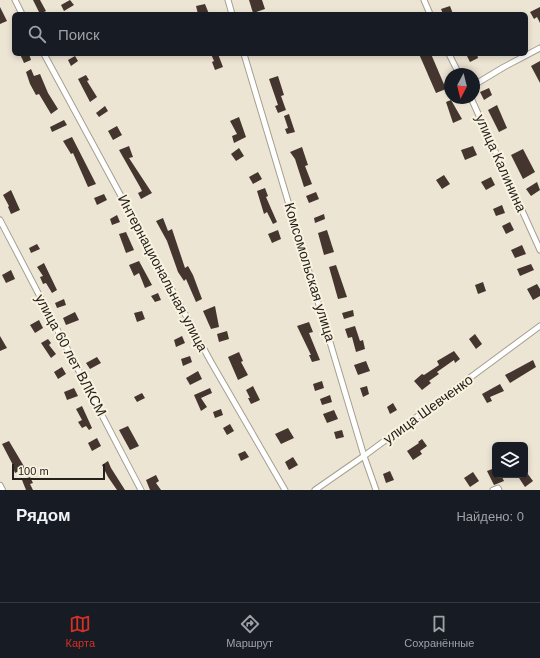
<!DOCTYPE html>
<html lang="ru">
<head>
<meta charset="utf-8">
<style>
  :root { --surface:#171b24; --page:#20242c; --text:#f1f3f6; --muted:#9ea1a6; --line:#363941; --accent:#d93025 }
  body { margin:0; font-family:Helvetica,sans-serif; background:var(--page); color:var(--text) }
  .controls { position:absolute; right:12px; bottom:12px; display:grid; overflow:hidden; border-radius:6px; box-shadow:0 2px 6px #0003 }
  .controls button { width:36px; height:36px; display:grid; place-items:center; padding:0; border:0; border-bottom:1px solid var(--line); background:var(--surface); color:var(--text); font:20px sans-serif }
  .compass { position:absolute; left:444px; top:68px; width:36px; height:36px; border-radius:50%; background:var(--surface); box-shadow:0 2px 6px #0003; rotate:187deg }
  .scale { position:absolute; left:12px; bottom:10px; width:93px; box-sizing:border-box; padding-left:4px; border:2px solid #25221c; border-top:0; font-size:11px; line-height:14px; white-space:nowrap; color:#25221c; -webkit-text-stroke:3px #faf2e1; paint-order:stroke }
  .list { margin:0; padding:0; list-style:none }
  h2 { display:flex; justify-content:space-between; align-items:center; height:52px; margin:0; padding:0 16px; font-size:17px }
  h2 small { font-size:13px; font-weight:400; color:var(--muted) }
  .icon { flex:none; width:22px; height:22px; fill:none; stroke:currentColor; stroke-width:2; stroke-linecap:round; stroke-linejoin:round }
  .map { position:relative; flex:none; width:540px; height:490px; overflow:hidden }
  .search { position:absolute; background:var(--surface); box-shadow:0 2px 6px #0003; left:12px; right:12px; top:12px; height:44px; display:flex; align-items:center; gap:10px; box-sizing:border-box; padding:0 14px; border-radius:6px; color:var(--muted); font-size:15px }
  .sheet { height:112px; background:var(--surface) }
  nav { display:flex; justify-content:space-around; align-items:center; box-sizing:border-box; height:56px; border-top:1px solid var(--line); background:var(--surface); font-size:11px; color:var(--muted) }
  nav a { display:grid; justify-items:center; gap:2px }
  nav .on { color:var(--accent) }
  .map>svg:first-child { display:block }
  .building { fill:#44362e }
  .lines { fill:none; stroke-linecap:round; stroke-linejoin:round }
  .minor-casing { stroke:#a69f8f; stroke-width:7 }
  .tertiary-casing { stroke:#a69f8f; stroke-width:8 }
  .minor { stroke:#fff; stroke-width:5 }
  .tertiary { stroke:#fff; stroke-width:6 }
  .labels { text-anchor:middle; stroke-width:4; stroke-linejoin:round; paint-order:stroke }
  .street-label { font-size:14px; fill:#25221c; stroke:#faf2e1 }
</style>
</head>
<body>
<div class="map">
<svg width="540" height="490" viewBox="0 0 540 490">
  <rect width="100%" height="100%" fill="#ede5d4"/>
  <g class="building">
    <path d="M33,0H40L46,11L40,14Z"/>
    <path d="M70,0L74,5L64,11L61,5Z"/>
    <path d="M249,0H262L265,9L253,13Z"/>
    <path d="M205,4L209,14H198L196,6Z"/>
    <path d="M450,6L453,14H443L441,9Z"/>
    <path d="M0,7L7,21L0,24Z"/>
    <path d="M540,7V23L537,17L534,19L530,12Z"/>
    <path d="M20,54H29L31,60L24,63Z"/>
    <path d="M211,54H218L223,67L215,70L212,62L214,61Z"/>
    <path d="M419,54H431L446,89L436,93Z"/>
    <path d="M466,54H477L478,58L470,62Z"/>
    <path d="M75,56L78,61L71,66L68,60Z"/>
    <path d="M540,61V83L531,66Z"/>
    <path d="M31,69L34,76L40,74L48,93L58,109L51,114L39,94L36,95L30,84L26,72Z"/>
    <path d="M86,75L89,80L87,81L97,97L90,102L78,79Z"/>
    <path d="M278,76L284,95L281,96L286,110L278,113L275,106L278,105L269,79Z"/>
    <path d="M489,88L492,95L484,100L480,92Z"/>
    <path d="M451,100L462,119L453,123L446,102Z"/>
    <path d="M497,105L507,128L499,132L488,110Z"/>
    <path d="M105,106L108,111L99,117L96,113Z"/>
    <path d="M289,114L295,132L287,134L285,129L288,128L284,116Z"/>
    <path d="M239,117L246,137L234,143L232,136L237,134L230,121Z"/>
    <path d="M64,120L67,125L52,132L50,127Z"/>
    <path d="M117,126L122,135L113,140L108,131Z"/>
    <path d="M72,137L96,184L88,187L73,153L71,154L63,141Z"/>
    <path d="M129,146L133,157L129,158L152,193L141,199L138,193L142,191L140,187L119,150Z"/>
    <path d="M473,146L477,155L465,160L461,150Z"/>
    <path d="M302,147L308,165L305,166L312,184L304,187L295,159L290,152Z"/>
    <path d="M239,148L244,156L236,161L231,154Z"/>
    <path d="M523,149L535,172L523,179L511,155Z"/>
    <path d="M258,172L262,179L253,184L249,177Z"/>
    <path d="M444,175L450,184L442,189L436,180Z"/>
    <path d="M491,177L495,185L486,190L481,182Z"/>
    <path d="M537,182L540,190L531,196L526,189Z"/>
    <path d="M265,188L268,196L266,197L277,222L273,224L267,212L264,214L257,191Z"/>
    <path d="M11,190L20,210L11,214L8,207L9,206L3,195Z"/>
    <path d="M316,192L319,199L309,203L306,196Z"/>
    <path d="M104,194L107,200L97,205L94,198Z"/>
    <path d="M502,205L505,213L496,216L493,209Z"/>
    <path d="M324,214L325,219L315,223L314,218Z"/>
    <path d="M117,215L120,222L112,225L110,219Z"/>
    <path d="M163,218L168,231L172,229L185,268L188,266L193,275L202,299L196,302L186,279L184,281L178,272L167,241L156,221Z"/>
    <path d="M510,222L514,230L506,234L502,226Z"/>
    <path d="M278,230L281,239L272,243L268,234Z"/>
    <path d="M327,230L334,252L324,255L318,233Z"/>
    <path d="M126,232L134,250L126,253L119,234Z"/>
    <path d="M37,244L40,249L31,253L29,248Z"/>
    <path d="M522,245L526,254L515,258L511,250Z"/>
    <path d="M139,261L152,285L145,288L139,273L134,276L129,265Z"/>
    <path d="M44,263L57,290L52,293L46,283L43,284L40,277L43,276L37,267Z"/>
    <path d="M531,264L534,270L520,276L517,269Z"/>
    <path d="M336,265L347,297L338,299L329,267Z"/>
    <path d="M11,270L15,279L6,283L2,275Z"/>
    <path d="M483,282L486,291L478,294L475,285Z"/>
    <path d="M537,284L540,289V296L533,300L527,289Z"/>
    <path d="M158,293L161,300L155,302L151,296Z"/>
    <path d="M64,299L66,305L57,308L55,303Z"/>
    <path d="M215,306L219,327L211,329L203,311Z"/>
    <path d="M353,310L354,316L344,319L342,313Z"/>
    <path d="M142,311L145,319L137,322L134,313Z"/>
    <path d="M75,312L79,320L66,325L63,318Z"/>
    <path d="M39,320L43,328L35,333L30,325Z"/>
    <path d="M309,322L313,332L309,333L320,360L312,362L309,355H311L297,326Z"/>
    <path d="M355,326L360,341L363,340L365,349L356,352L352,337L348,338L345,329Z"/>
    <path d="M227,331L229,339L219,342L217,334Z"/>
    <path d="M475,334L482,344L476,349L469,339Z"/>
    <path d="M0,336L7,348L0,351Z"/>
    <path d="M182,336L185,343L176,347L174,340Z"/>
    <path d="M48,339L51,343L49,345L56,354L51,358L41,343Z"/>
    <path d="M454,351L460,359L455,363L454,360L437,372L439,374L429,381L431,383L422,390L414,381L422,374L424,375L439,365L437,361Z"/>
    <path d="M239,352L243,361L241,362L248,375L238,380L228,357Z"/>
    <path d="M190,356L192,362L183,366L181,359Z"/>
    <path d="M97,357L101,363L90,369L86,363Z"/>
    <path d="M533,360L536,367L510,383L505,375Z"/>
    <path d="M366,361L370,371L358,375L354,365Z"/>
    <path d="M62,367L66,374L58,379L54,372Z"/>
    <path d="M198,371L202,379L190,385L186,378Z"/>
    <path d="M322,381L324,388L315,391L313,384Z"/>
    <path d="M500,384L504,391L490,397L492,401L487,403L482,394Z"/>
    <path d="M253,386L260,400L251,404L248,398H250L246,390Z"/>
    <path d="M367,386L369,394L363,397L360,388Z"/>
    <path d="M74,388L78,396L67,400L64,392Z"/>
    <path d="M210,388L212,393L201,398L207,407L201,411L194,395Z"/>
    <path d="M142,393L145,398L137,402L134,397Z"/>
    <path d="M330,395L332,402L322,405L320,399Z"/>
    <path d="M393,403L397,410L390,414L387,407Z"/>
    <path d="M82,406L92,428L89,430L86,426L82,428L78,422L82,420L76,409Z"/>
    <path d="M221,409L223,415L215,418L213,412Z"/>
    <path d="M334,410L338,419L327,423L323,414Z"/>
    <path d="M230,424L234,431L227,435L223,428Z"/>
    <path d="M128,426L139,446L130,450L119,430Z"/>
    <path d="M288,428L294,438L281,444L275,434Z"/>
    <path d="M342,430L344,437L336,439L334,432Z"/>
    <path d="M97,438L101,446L92,451L88,443Z"/>
    <path d="M422,439L427,446L420,451L422,454L413,460L407,451L419,443L418,442Z"/>
    <path d="M9,441L25,468L15,473L13,468L14,467L2,444Z"/>
    <path d="M245,451L249,457L241,461L238,454Z"/>
    <path d="M293,457L298,465L289,470L285,462Z"/>
    <path d="M108,461L111,468L125,490H117L108,477L102,465Z"/>
    <path d="M495,468V475H501L504,481L494,485L487,471Z"/>
    <path d="M390,471L394,480L386,483L383,474Z"/>
    <path d="M473,472L479,481L470,487L464,478Z"/>
    <path d="M527,473L533,481L525,487L519,478Z"/>
    <path d="M156,475L159,481L156,483L161,490H150L146,480Z"/>
    <path d="M30,477L33,483L30,484L33,490H26L22,480Z"/>
  </g>
  <g class="lines">
    <defs>
      <g id="minor">
        <path d="M15,0L22,14"/>
        <path d="M228,0L232,14"/>
        <path d="M424,0L430,14"/>
        <path d="M44,54L211,362L285,490"/>
        <path d="M244,54L364,456L376,490"/>
        <path d="M449,54L459,74"/>
        <path d="M474,85L504,67L540,48"/>
        <path d="M471,98L540,250"/>
        <path d="M0,220L141,490"/>
        <path d="M315,490L364,456L540,326"/>
        <path d="M493,490L498,488L499,490"/>
      </g>
      <path id="tertiary" d="M0,486L2,490"/>
    </defs>
    <use href="#minor" class="minor-casing"/>
    <use href="#tertiary" class="tertiary-casing"/>
    <use href="#minor" class="minor"/>
    <use href="#tertiary" class="tertiary"/>
  </g>
  <g class="labels">
    <g class="street-label">
      <text transform="translate(501 163) rotate(66)" y="5">улица Калинина</text>
      <text transform="translate(310 272) rotate(73)" y="5">Комсомольская улица</text>
      <text transform="translate(163 273) rotate(62)" y="5">Интернациональная улица</text>
      <text transform="translate(71 355) rotate(62)" y="5">улица 60 лет ВЛКСМ</text>
      <text transform="translate(428 409) rotate(-36)" y="5">улица Шевченко</text>
    </g>
  </g>
</svg>
<div class="controls">
<button><svg class="icon" aria-label="layers" viewBox="0 0 24 24"><path d="M12 4l9 5-9 5-9-5zM3 14l9 5 9-5"/></svg></button>
</div>
<svg class="compass" viewBox="-18 -18 36 36"><path d="M0-13l5 13h-10z" fill="#e53935"/><path d="M0 13l5-13h-10z" fill="#9ea1a6"/></svg>
<div class="scale">100 m</div>
<div class="search"><svg class="icon" aria-label="search" viewBox="0 0 24 24"><circle cx="10" cy="10" r="6"/><path d="M15 15l6 6"/></svg>Поиск</div>
</div>
<section class="sheet">
<h2>Рядом<small>Найдено: 0</small></h2>
<ul class="list">
</ul>
</section>
<nav>
<a class="on"><svg class="icon" aria-label="map" viewBox="0 0 24 24"><path d="M3 6l6-2 6 2 6-2v14l-6 2-6-2-6 2zM9 4v14M15 6v14"/></svg>Карта</a>
<a><svg class="icon" aria-label="directions" viewBox="0 0 24 24"><path d="M12 3l9 9-9 9-9-9zM9 14v-3h6M13 9l2 2-2 2"/></svg>Маршрут</a>
<a><svg class="icon" aria-label="saved" viewBox="0 0 24 24"><path d="M7 4h10v16l-5-4-5 4z"/></svg>Сохранённые</a>
</nav>
</body>
</html>
